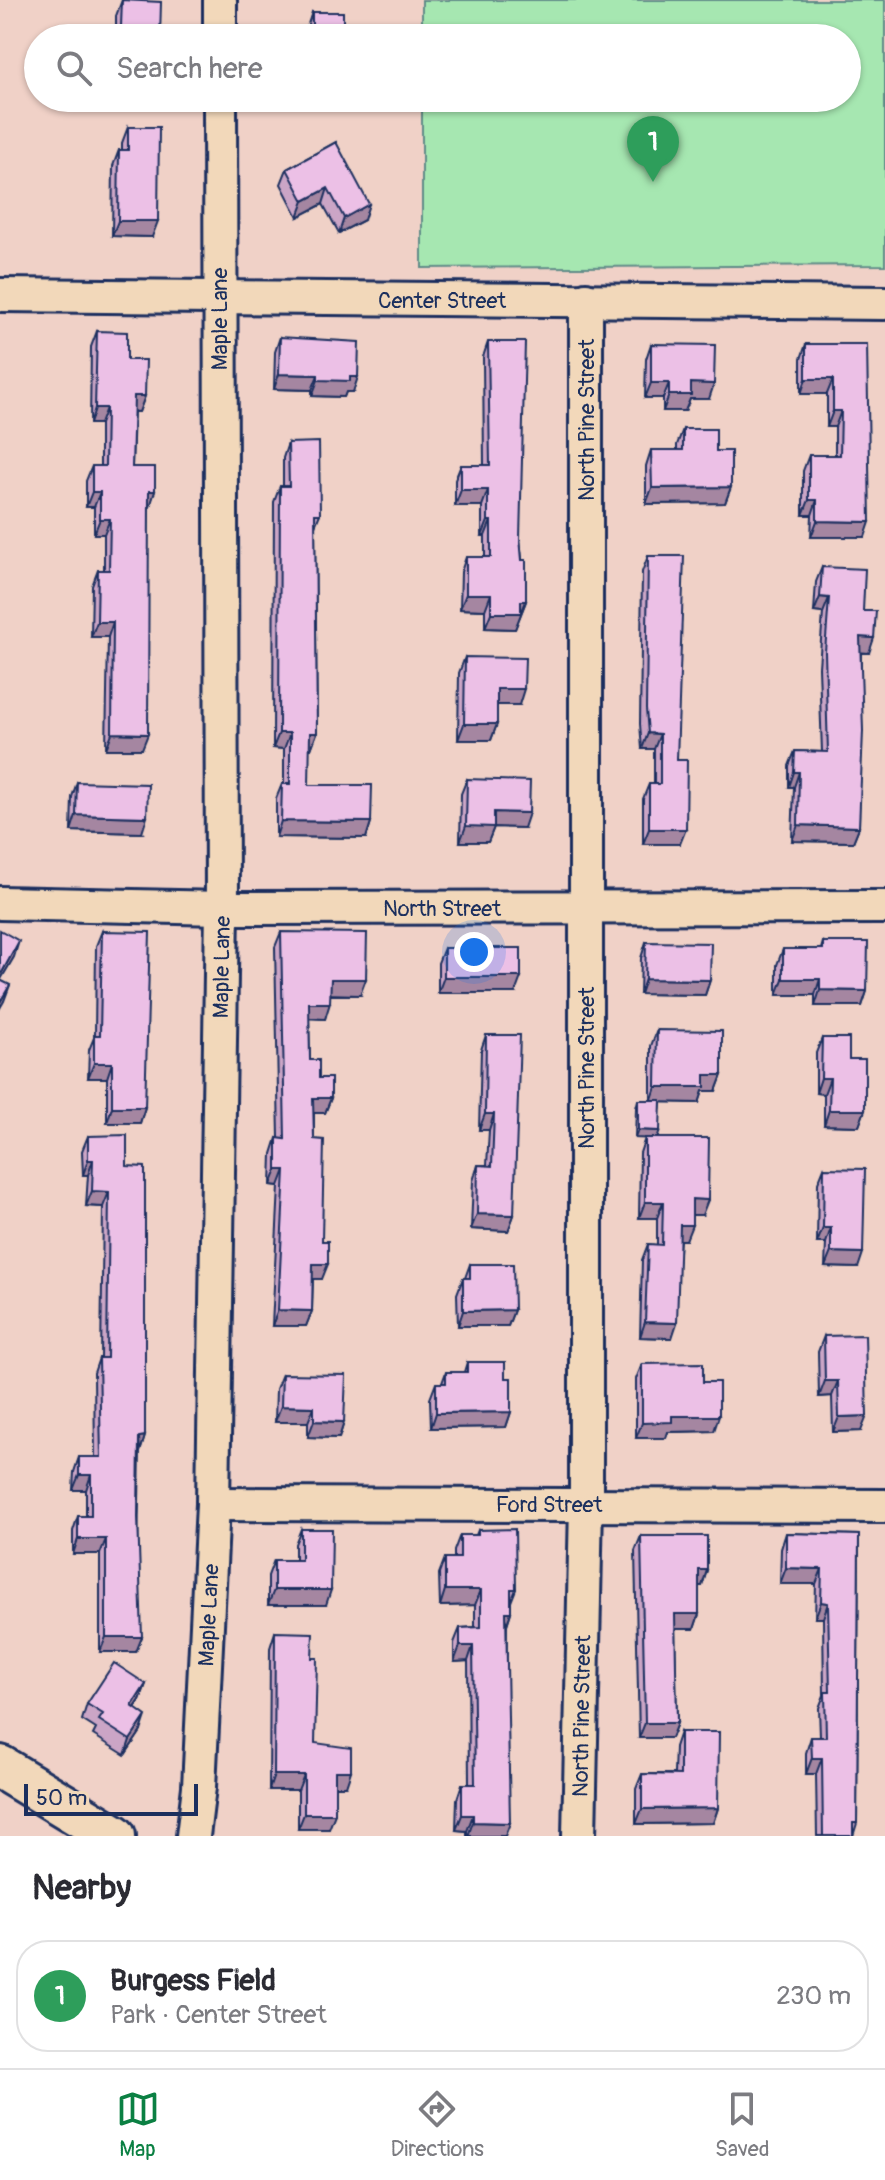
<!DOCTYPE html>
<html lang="en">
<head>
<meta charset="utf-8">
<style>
  :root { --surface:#fff; --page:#f2f2f3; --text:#2b2b33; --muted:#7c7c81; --line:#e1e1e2; --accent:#0b8043 }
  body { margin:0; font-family:Pangolin,sans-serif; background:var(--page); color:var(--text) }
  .scale { position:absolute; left:24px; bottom:20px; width:174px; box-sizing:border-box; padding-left:8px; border:4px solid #1b2f5e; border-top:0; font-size:22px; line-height:28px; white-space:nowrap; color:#1b2f5e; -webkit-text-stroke:6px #f2d8ba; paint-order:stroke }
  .you { position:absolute; left:474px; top:952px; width:28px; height:28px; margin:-20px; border:6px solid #fff; border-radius:50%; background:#1a73e8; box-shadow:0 0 0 12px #1a73e833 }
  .badge { display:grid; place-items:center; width:52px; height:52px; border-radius:50%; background:var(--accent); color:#fff; font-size:26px; font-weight:700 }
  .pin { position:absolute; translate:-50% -66px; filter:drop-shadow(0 2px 4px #0008) }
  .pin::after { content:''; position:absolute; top:42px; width:28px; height:24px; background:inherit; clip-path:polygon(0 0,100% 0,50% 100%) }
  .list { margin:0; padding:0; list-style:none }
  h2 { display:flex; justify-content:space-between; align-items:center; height:104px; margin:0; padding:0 32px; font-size:34px }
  h2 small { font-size:26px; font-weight:400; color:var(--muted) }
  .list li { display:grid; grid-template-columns:52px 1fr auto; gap:24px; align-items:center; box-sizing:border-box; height:112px; margin:0 16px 16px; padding:0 16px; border:2px solid var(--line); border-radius:32px }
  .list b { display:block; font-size:30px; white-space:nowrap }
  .list p { margin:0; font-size:26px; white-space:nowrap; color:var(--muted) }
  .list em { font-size:26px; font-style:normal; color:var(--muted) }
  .icon { flex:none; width:44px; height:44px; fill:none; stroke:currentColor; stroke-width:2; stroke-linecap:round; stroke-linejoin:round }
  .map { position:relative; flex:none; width:885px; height:1836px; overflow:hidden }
  .search { position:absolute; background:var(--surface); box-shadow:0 2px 6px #0004; left:24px; right:24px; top:24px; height:88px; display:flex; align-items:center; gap:20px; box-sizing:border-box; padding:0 28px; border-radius:44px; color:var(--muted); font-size:30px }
  .sheet { height:232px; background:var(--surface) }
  nav { display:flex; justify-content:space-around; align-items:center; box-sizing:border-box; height:112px; border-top:2px solid var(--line); background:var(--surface); font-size:22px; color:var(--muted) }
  nav a { display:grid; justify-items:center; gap:4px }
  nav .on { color:var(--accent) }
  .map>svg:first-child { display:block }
  .green { fill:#a6e7b1; stroke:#608b88; stroke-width:2 }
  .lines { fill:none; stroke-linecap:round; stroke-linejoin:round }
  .minor-casing { stroke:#1b2f5e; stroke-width:38 }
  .major-casing { stroke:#1b2f5e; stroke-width:48 }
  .minor { stroke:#f2d8ba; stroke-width:32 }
  .major { stroke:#f2d8ba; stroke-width:42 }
  .wall { fill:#cba5c6; stroke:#1b2f5e; stroke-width:2 }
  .shaded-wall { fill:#a586a1; stroke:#1b2f5e; stroke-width:2 }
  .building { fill:#ecc0e6; stroke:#1b2f5e; stroke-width:2 }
  .labels { text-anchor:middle; stroke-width:7; stroke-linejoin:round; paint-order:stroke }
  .street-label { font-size:22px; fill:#1b2f5e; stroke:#f2d8ba }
</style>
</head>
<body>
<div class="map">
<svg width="885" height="1836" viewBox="0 0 885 1836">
  <rect width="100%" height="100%" fill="#f0d1c7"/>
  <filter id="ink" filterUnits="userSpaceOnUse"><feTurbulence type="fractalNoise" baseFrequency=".0125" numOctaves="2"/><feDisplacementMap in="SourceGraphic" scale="16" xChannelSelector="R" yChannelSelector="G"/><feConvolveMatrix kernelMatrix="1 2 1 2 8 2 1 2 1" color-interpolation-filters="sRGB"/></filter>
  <g filter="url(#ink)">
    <path class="green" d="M422,0H885V265L422,268V98H847V38H422Z"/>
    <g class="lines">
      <defs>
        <g id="minor">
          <path d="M220,38V0"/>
          <path d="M0,295L885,303"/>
          <path d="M0,903L222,908L885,907"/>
          <path d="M213,1504L885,1506"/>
          <path d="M193,1836L199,1787L213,1504L222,908L220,98"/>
          <path d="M579,1836L586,1504V299"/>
        </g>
        <path id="major" d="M0,1767L114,1836"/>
      </defs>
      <use href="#minor" class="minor-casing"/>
      <use href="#major" class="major-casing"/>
      <use href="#minor" class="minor"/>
      <use href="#major" class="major"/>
    </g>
    <g class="wall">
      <path d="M122,0L160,38H104L108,27H116V16Z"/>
      <path d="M312,12L343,38L306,37L307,27Z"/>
      <path d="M128,127L152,237L112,236L113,166L119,150H122V143Z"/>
      <path d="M336,142L364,220L339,233L323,204L298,217L281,184L287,169Z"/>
      <path d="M97,331L127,360L145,396L139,412H134L132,467L155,491L149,507L142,749H106L108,637H91L92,586L98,570H104V534H94V507H86V481L92,466H100V424H90L91,347Z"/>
      <path d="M280,337L353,392H346L344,397L312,396V390L274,389L275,352Z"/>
      <path d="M488,342L520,538L526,601L515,629L485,628V610L460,609L461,572L466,557H485V536H482V506H455V480L461,465H484L483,357Z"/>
      <path d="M651,344L709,399H690L685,411H663V398H645L646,359Z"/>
      <path d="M806,344H867L865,537H811L812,515H803V471L809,455H835V427H827V394H801V359Z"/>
      <path d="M683,429L716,451L731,487L725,503L646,504V466L651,450H677V445Z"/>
      <path d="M288,443L320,514L315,526L317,733L311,749H309V785L371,822L366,838L276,837V799L282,784H284V749L273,748L274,502L280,486H283V458Z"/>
      <path d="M648,556L677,760L680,844H643V799L649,784H654V749H642L640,724L642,572Z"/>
      <path d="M822,567L863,611L869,653H861L859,827L853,842L792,841L794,787H789V766L795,751L822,752L819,667L823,613L814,612L816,582Z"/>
      <path d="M465,657L519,705H497V724L491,740H458L459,673Z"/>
      <path d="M467,779L524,828L494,827L488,842H460L461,794Z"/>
      <path d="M77,782L142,833L71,831L72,797Z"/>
      <path d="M102,931L145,1107L140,1123H107V1078H88L89,1050L95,1035L96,946Z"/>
      <path d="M281,932L360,995H330L325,1019L309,1018L310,1060L319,1078L331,1098L325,1113H314V1139L322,1241V1279H313L312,1311L306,1326H272L279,1186L271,1185L272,1154L277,1138H279L275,947Z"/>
      <path d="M646,942L710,980L705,995L640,994L641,958Z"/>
      <path d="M823,942L867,991L862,1006H815V995H777V965L783,949H821Z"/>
      <path d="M444,948L515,993H438V963Z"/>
      <path d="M657,1030L722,1075L716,1091H703L699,1103L661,1102L657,1138L702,1215H692L686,1240H680L672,1338L640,1337L642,1260L648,1244L657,1245V1218H639L640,1153L645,1138H635L636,1108L638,1100H651V1046Z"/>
      <path d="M486,1035L514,1215L508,1231L471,1229L473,1181L478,1165H487L489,1130H479L481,1050Z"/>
      <path d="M822,1038L849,1059L865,1110L859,1126L824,1125V1094L816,1093V1053Z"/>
      <path d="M88,1136L127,1166L145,1436L140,1452L136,1652H100V1554H73V1531L78,1516H86V1490H73L74,1472L79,1457H95L94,1373L99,1358H101L103,1207L86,1206L88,1175H83L82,1151Z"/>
      <path d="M824,1168L858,1268L825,1267L826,1243H817L818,1183Z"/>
      <path d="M470,1264L514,1310L508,1326H458L457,1294L463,1278H465Z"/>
      <path d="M824,1336L861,1431L833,1432L832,1396L819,1397L818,1352Z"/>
      <path d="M467,1362L505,1378L511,1412L506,1427L431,1428L430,1399L436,1383H442L446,1372H464Z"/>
      <path d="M642,1364L703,1382L714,1431L668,1432L666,1438H636V1379Z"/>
      <path d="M282,1374L344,1422L339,1438L308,1437V1422H275L276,1389Z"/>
      <path d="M301,1529L326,1605H268V1576L274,1560H295V1544Z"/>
      <path d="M478,1530L516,1589L511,1602V1612L507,1625L505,1836H467V1831L456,1830L457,1799L462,1784H469L468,1661L454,1662V1643L460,1628L475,1627V1605L440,1606L439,1574L445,1558H454V1551L460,1535H476Z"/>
      <path d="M786,1533L859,1535L857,1823L853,1836H817L816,1774H806V1753L811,1737H820L819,1708L824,1695L823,1618H815L816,1584H780L781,1549Z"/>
      <path d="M641,1536L707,1570L702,1586H699V1614L694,1629H675L677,1723L671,1738H639L635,1551Z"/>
      <path d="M275,1632L312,1658L315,1743L346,1786H335L329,1829H298V1790H269L270,1648Z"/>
      <path d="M146,1684L140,1700L135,1708L141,1731L125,1755L93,1735L96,1729L82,1720L87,1704Z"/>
      <path d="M680,1732L718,1808L713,1823L636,1824V1789L642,1774H674L675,1747Z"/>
    </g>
    <g class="shaded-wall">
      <path d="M115,98H153L152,100Z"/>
      <path d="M328,188L323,204L298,217L304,201Z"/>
      <path d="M369,204L364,220L339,233L344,218Z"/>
      <path d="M118,221H158L152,237L112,236Z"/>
      <path d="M279,374L318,375L312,390L274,389Z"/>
      <path d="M350,377H358L353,392H346L344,397L312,396L318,380Z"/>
      <path d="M806,379H833L827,394H801Z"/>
      <path d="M651,383H669L663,398H645Z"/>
      <path d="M691,383L714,384L709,399H690L685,411H663L669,395Z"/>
      <path d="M134,396H145L139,412L128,411Z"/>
      <path d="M95,408H106L100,424H90Z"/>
      <path d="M833,411H841L835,427H827Z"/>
      <path d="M731,487L725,503L646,504L652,488Z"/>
      <path d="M461,490H488L482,506H455Z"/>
      <path d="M149,491H155L150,507L143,506Z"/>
      <path d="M92,492H100L94,507H86Z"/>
      <path d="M809,500H817L812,515H803Z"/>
      <path d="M100,519H110L104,534H94Z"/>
      <path d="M488,521H491L485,536H482Z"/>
      <path d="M817,521L870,522L865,537H811Z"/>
      <path d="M466,594H491L485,610L460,609Z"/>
      <path d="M820,597L829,598L823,613L814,612Z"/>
      <path d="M521,601H526L515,629L485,628L491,613Z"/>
      <path d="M97,622H113L108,637H91Z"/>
      <path d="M860,637L874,638L869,653L855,652Z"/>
      <path d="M497,689H524L519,705H492Z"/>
      <path d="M464,724H497L491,740H458Z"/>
      <path d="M112,733L148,734L142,749H106Z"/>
      <path d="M279,733H290L284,749L273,748Z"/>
      <path d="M310,733H317L311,749H304Z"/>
      <path d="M648,733L660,734L654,749H642Z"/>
      <path d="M794,772H799L794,787H789Z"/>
      <path d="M494,812L529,813L524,828L494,827L488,842H460L466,826Z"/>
      <path d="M76,815L147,817L142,833L71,831Z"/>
      <path d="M281,821L371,822L366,838L276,837Z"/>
      <path d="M798,825L859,827L853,842L792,841Z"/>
      <path d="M649,829H686L680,844H643Z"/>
      <path d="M19,941L14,957L0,981V976Z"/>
      <path d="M444,977H521L515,993H438Z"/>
      <path d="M331,979H366L360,995L325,994Z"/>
      <path d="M645,979L710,980L705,995L640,994Z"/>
      <path d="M783,979H820L815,995H777Z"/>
      <path d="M10,985L4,1001L0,1008V1002Z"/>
      <path d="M820,990L867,991L862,1006H815Z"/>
      <path d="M309,1003H330L325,1019L304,1018Z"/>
      <path d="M94,1063H112L107,1078H88Z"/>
      <path d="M705,1075H722L716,1091H703L699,1103L651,1102L656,1087Z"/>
      <path d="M821,1078H830L824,1094L816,1093Z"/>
      <path d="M313,1098H331L325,1113H308Z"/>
      <path d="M112,1107H145L140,1123H107Z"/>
      <path d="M829,1110H865L859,1126L824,1125Z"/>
      <path d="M485,1114H494L489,1130H479Z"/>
      <path d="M638,1130L660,1131L657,1139L635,1138Z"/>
      <path d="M88,1160H93L88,1175H83Z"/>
      <path d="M277,1170H285L279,1186L271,1185Z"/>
      <path d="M92,1191L109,1192L103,1207L86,1206Z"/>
      <path d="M692,1199L708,1200L702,1215H686Z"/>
      <path d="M645,1202H663L657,1218H639Z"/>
      <path d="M477,1214L514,1215L508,1231L471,1229Z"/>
      <path d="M680,1225H692L686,1240H675Z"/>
      <path d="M823,1228H831L826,1243H817Z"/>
      <path d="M831,1252L863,1253L858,1268L825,1267Z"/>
      <path d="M313,1264H328L322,1279H307Z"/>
      <path d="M278,1310L312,1311L306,1326H272Z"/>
      <path d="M514,1310L508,1326H458L463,1311Z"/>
      <path d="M645,1322L677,1323L672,1338L640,1337Z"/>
      <path d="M825,1381H838L832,1396L819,1397Z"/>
      <path d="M281,1406L314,1407L308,1422H275Z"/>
      <path d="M511,1412L506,1427L431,1428L436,1413Z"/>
      <path d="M672,1416H719L714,1431L668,1432L666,1438H636L642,1423Z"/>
      <path d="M867,1416L861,1431L833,1432L839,1417Z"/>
      <path d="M314,1421L344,1422L339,1438L308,1437Z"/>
      <path d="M145,1436L140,1452L139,1437Z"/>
      <path d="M79,1475H91L86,1490H73Z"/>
      <path d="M78,1539H106L100,1554H73Z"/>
      <path d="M786,1568L822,1569L816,1584H780Z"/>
      <path d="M699,1570H707L702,1586H694Z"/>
      <path d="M274,1590H331L326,1605H268Z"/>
      <path d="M445,1590H481L475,1605L440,1606Z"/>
      <path d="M821,1602L828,1603L823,1618H815Z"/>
      <path d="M506,1612H511L506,1627Z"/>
      <path d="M675,1614H699L694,1629H669Z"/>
      <path d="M106,1637H142L136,1652H100Z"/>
      <path d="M460,1646H473L468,1661L454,1662Z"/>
      <path d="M146,1684L140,1700L126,1721L132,1706Z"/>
      <path d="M146,1716L141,1731L125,1755L130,1740Z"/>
      <path d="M645,1723H677L671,1738H639Z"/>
      <path d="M812,1758H822L816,1774H806Z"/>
      <path d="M335,1771H351L346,1786H329Z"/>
      <path d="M274,1775H304L298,1790H269Z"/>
      <path d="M718,1808L713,1823L636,1824L642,1809Z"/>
      <path d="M304,1814H335L329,1829H298Z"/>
      <path d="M462,1815H473L467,1831L456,1830Z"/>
      <path d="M473,1822L510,1823L505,1836H468Z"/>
    </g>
    <g class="building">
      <path d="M122,0L161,2L160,38H108V27H121Z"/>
      <path d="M312,12H343V38H289V37H312Z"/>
      <path d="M128,127H159L158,221H118L119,150H128Z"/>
      <path d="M336,142L369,204L344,218L328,188L304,201L287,169Z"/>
      <path d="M97,331L127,332V360H146L145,396H134L132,467H155V491H149L148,734L112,733L113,622H97L98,570H109L110,519H100V492H92V466H105L106,408H95Z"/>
      <path d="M280,337L359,342L358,377H350V381L318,380V375L279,374Z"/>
      <path d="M488,342H525L520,538L522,560H526V601H521V613H491V594H466V557H491V521H488V490H461V465H490Z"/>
      <path d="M651,344L715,345L714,384L691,383V395H669V383H651Z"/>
      <path d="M806,344H867L870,522L817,521V500H809V455H840L841,411H833V379H806Z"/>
      <path d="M683,429H716V451H731V487L652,488L651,450H683Z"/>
      <path d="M319,442L320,514H315L317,733H310L309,785H372L371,822L281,821L282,784H290V733H279L280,486H289L288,443Z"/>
      <path d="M648,556H684L677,760H687L686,829H649V784H660V734L648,733L646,709Z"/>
      <path d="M822,567L865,569L863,611H876L874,638L860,637L863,731L859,827L798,825L799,772H794L795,751L828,752L825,652L829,598L820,597Z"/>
      <path d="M465,657L525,658L524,689H497V724H464Z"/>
      <path d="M467,779L530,781L529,813L494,812V827L466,826Z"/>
      <path d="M77,782L148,784L147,817L76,815Z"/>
      <path d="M0,930L19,941L0,976Z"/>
      <path d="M102,931L150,932L145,1107H112V1063H94V1035H100Z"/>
      <path d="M281,932L367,933L366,979H331L330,1003H309L310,1060H319V1078H331V1098H313L314,1139L324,1140L322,1241H328V1264H313L312,1311L278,1310L285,1170H277V1138L285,1139Z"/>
      <path d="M646,942L711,943L710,980L645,979Z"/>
      <path d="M823,942H868L867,991L820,990V979H783V949H823Z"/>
      <rect x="444" y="948" width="77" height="29"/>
      <path d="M0,980L10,985L0,1002Z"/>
      <path d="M657,1030L722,1031V1075H705V1087H656Z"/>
      <path d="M486,1035H520L514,1215L477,1214L478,1165L492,1166L494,1114H485Z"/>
      <path d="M822,1038H849V1059H865V1110H829L830,1078H821Z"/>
      <path d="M638,1100H661L660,1131L638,1130Z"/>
      <path d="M127,1135V1166L145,1167V1436L139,1437L138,1517L142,1637H106V1539H78V1516H91V1475H79V1457H101L99,1358H107L109,1192L92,1191L93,1160H88V1136Z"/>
      <path d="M645,1138H709L708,1200L692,1199V1225H680L677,1323L645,1322L648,1244L662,1245L663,1202H645Z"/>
      <path d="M824,1168L865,1169L863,1253L831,1252V1228H823Z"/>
      <path d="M470,1264H513L514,1310L463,1311V1278H470Z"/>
      <path d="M865,1335L867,1416L839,1417L838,1381H825L824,1336Z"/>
      <path d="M467,1362H505V1378H511V1412L436,1413V1383H446V1372H467Z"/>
      <path d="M703,1363V1382H719V1416H672V1422L642,1423V1364Z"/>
      <path d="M282,1374L346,1375L344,1422L314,1421V1407L281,1406Z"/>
      <path d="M301,1529H332L331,1590H274V1560H301Z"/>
      <path d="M515,1529L516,1589H511V1612H506L510,1823L473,1822V1815H462V1784H475L473,1646H460V1628L481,1627V1590H445V1558H460V1535H478V1530Z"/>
      <path d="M786,1533L859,1535L857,1823H853V1836H823L822,1758H812L811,1737H826L825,1692H830L828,1603L821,1602L822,1569L786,1568Z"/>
      <path d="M641,1536H707V1570H699V1614H675L677,1723H645Z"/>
      <path d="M275,1632L313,1633L312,1658H317L315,1743L351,1748V1771H335V1814H304V1775H274Z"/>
      <path d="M114,1663L146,1684L132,1706L146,1716L130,1740L99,1720L103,1714L87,1704Z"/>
      <path d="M680,1732H719L718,1808L642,1809V1774L680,1775Z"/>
    </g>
  </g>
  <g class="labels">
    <g class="street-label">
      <text x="442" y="308">Center Street</text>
      <text transform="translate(219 319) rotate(-90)" y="8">Maple Lane</text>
      <text transform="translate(586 420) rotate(-90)" y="8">North Pine Street</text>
      <text x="442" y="916">North Street</text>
      <text transform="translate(221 967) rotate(-89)" y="8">Maple Lane</text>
      <text transform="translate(586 1068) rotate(-90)" y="8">North Pine Street</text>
      <text x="549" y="1512">Ford Street</text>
      <text transform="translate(208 1615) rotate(-87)" y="8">Maple Lane</text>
      <text transform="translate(581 1716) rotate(-89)" y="8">North Pine Street</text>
    </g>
  </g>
</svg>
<div class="scale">50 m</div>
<div class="you"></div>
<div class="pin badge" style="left:653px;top:182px;background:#2e9e5b">1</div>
<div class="search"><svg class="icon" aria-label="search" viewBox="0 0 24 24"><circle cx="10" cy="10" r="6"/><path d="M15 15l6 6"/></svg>Search here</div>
</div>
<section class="sheet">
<h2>Nearby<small></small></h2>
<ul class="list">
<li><span class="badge" style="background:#2e9e5b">1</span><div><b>Burgess Field</b><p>Park · Center Street</p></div><em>230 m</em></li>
</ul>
</section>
<nav>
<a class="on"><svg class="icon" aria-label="map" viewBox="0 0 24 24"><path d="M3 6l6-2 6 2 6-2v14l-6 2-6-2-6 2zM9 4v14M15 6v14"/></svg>Map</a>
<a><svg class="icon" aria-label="directions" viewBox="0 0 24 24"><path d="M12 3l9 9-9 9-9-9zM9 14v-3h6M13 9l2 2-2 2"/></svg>Directions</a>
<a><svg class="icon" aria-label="saved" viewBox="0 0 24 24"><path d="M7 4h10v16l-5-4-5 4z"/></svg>Saved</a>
</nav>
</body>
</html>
